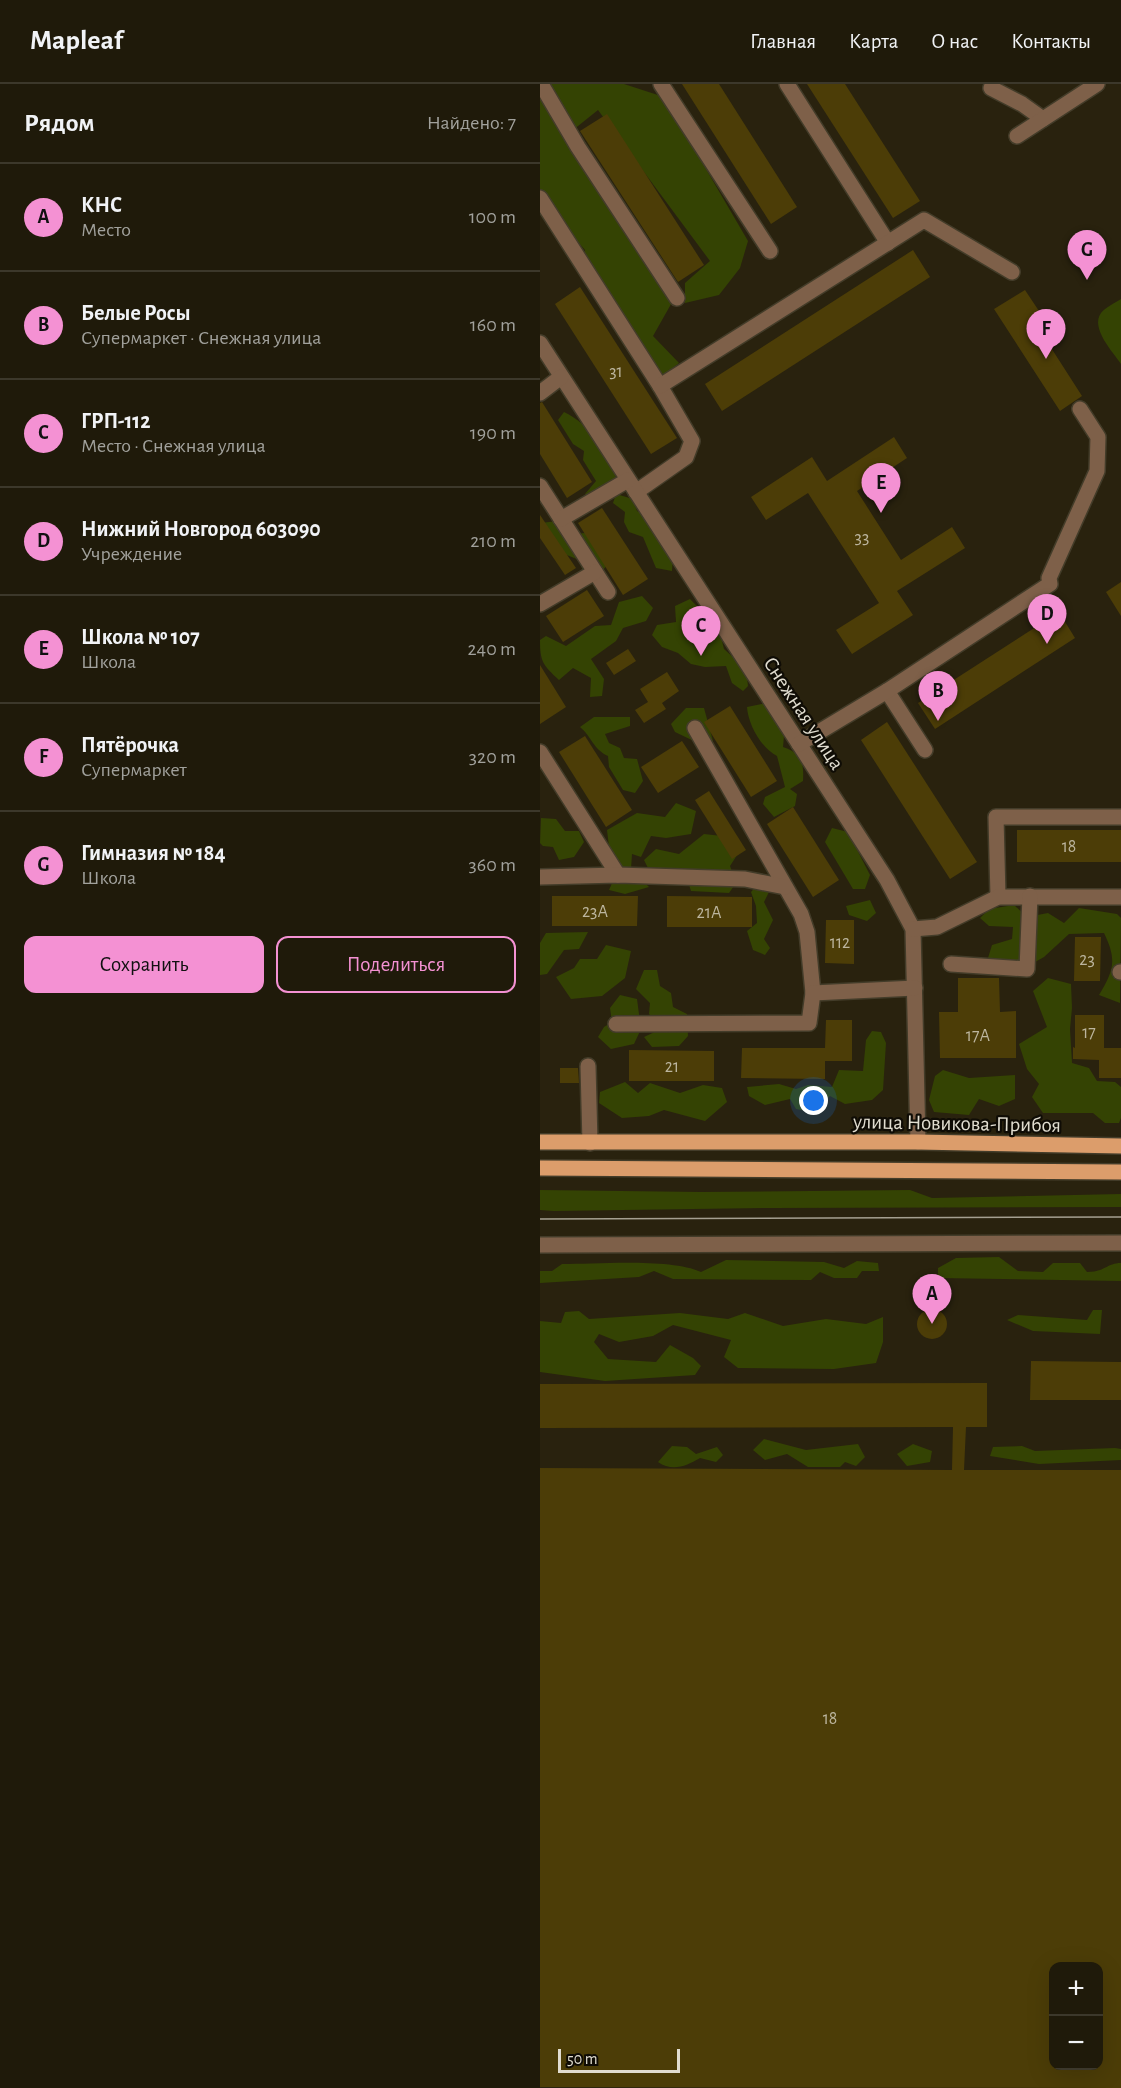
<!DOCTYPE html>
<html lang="ru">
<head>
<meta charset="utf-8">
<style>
  :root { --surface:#1f1a0a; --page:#272313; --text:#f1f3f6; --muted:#a1a19c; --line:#3c382b; --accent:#f491d3 }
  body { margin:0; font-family:"Alegreya Sans",sans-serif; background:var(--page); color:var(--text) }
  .controls { position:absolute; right:18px; bottom:18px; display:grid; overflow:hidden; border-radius:12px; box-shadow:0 6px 24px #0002 }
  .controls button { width:54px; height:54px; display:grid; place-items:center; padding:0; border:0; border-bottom:2px solid var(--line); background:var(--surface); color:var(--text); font:30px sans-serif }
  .scale { position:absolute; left:18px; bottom:15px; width:122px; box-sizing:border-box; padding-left:6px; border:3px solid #e1ddd0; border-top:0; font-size:16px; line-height:21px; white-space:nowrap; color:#e1ddd0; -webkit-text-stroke:4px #0f0c05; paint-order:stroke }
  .you { position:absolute; left:274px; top:1017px; width:21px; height:21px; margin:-15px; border:4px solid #fff; border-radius:50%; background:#1a73e8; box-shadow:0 0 0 9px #1a73e833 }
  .badge { display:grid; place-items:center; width:39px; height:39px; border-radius:50%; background:var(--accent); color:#111; font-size:20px; font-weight:700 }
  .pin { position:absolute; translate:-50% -50px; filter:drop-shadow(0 2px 3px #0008) }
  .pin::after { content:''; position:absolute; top:32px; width:21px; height:18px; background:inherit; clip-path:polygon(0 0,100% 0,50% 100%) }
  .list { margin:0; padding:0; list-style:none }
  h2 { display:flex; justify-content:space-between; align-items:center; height:78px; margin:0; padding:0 24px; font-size:26px }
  h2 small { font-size:20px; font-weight:400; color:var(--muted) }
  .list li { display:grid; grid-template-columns:39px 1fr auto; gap:18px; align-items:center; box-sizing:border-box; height:108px; padding:0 24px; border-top:2px solid var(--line) }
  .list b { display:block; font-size:22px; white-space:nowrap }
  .list p { margin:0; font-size:20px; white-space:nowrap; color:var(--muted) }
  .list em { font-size:20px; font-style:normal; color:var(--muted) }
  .actions { display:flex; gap:12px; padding:18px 24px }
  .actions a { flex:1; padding:14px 0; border:2px solid var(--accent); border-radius:12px; text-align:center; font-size:21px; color:var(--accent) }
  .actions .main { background:var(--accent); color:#111 }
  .map { position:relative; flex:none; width:581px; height:2004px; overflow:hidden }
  header { display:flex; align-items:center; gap:36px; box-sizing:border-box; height:84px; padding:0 30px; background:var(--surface); border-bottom:2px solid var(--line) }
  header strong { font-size:28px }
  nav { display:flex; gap:33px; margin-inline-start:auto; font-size:21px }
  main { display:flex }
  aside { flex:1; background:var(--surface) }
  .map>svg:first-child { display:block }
  .green { fill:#344303 }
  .building { fill:#4c3d07; fill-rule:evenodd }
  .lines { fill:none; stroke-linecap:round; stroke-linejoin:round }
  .minor-casing { stroke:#433c29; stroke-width:18 }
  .major-casing { stroke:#433c29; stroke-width:18 }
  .minor { stroke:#7e6049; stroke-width:15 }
  .major { stroke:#dc9d6b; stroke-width:15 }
  .tram { stroke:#a5a091; stroke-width:1.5 }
  .labels { text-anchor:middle; stroke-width:4.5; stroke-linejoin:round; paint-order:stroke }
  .number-label { font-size:18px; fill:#bcb59e }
  .street-label { font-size:21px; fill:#e1ddd0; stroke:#0f0c05 }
</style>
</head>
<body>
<header>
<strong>Mapleaf</strong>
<nav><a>Главная</a><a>Карта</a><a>О нас</a><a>Контакты</a></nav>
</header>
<main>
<aside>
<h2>Рядом<small>Найдено: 7</small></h2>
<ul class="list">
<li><span class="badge">A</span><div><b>КНС</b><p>Место</p></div><em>100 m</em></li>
<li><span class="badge">B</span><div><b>Белые Росы</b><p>Супермаркет · Снежная улица</p></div><em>160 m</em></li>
<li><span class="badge">C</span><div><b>ГРП-112</b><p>Место · Снежная улица</p></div><em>190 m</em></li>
<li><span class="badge">D</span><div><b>Нижний Новгород 603090</b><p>Учреждение</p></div><em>210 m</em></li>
<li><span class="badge">E</span><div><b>Школа № 107</b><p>Школа</p></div><em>240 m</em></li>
<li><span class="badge">F</span><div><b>Пятёрочка</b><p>Супермаркет</p></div><em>320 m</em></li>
<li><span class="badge">G</span><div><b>Гимназия № 184</b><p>Школа</p></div><em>360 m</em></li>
</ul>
<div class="actions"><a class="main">Сохранить</a><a>Поделиться</a></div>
</aside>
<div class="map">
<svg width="581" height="2004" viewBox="0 0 581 2004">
  <rect width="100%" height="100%" fill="#29220e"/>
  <g class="green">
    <path d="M0,0H84L124,13L208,157L200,184L179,211L145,219V199L170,177L58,26L33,46L139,206L113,252L139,279L112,301L43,194L45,166L22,140L0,122Z"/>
    <path d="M581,215V280C573,268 550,244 561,229C566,223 575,219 581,215Z"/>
    <path d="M24,328C51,341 66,367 76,393L68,406L51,416L45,410L56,397L43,376L44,367L33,360L18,336Z"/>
    <path d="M76,410L93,415L97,427L108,432L133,472L132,487L116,484L103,453L89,448L84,438L85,428L73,419Z"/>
    <path d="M17,437L25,451L45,449L67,481L56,495L43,487L39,476L22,469L1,439Z"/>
    <path d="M102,512L113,524L106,537L83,544L76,557L51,575L64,595L62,612L50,613L51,594L33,584L19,596C3,581 0,578 0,556L6,552L26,562L55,542L71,541L79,518Z"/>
    <path d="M150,515L179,545L184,565L206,585L208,602L203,607L192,599L186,582L165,583L151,580L138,569L122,563L112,551L117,541L136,538L135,522Z"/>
    <path d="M226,619L244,652L243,663C262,669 264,679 263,697L250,705L257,710L255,722L234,733L223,720L225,713L245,703L237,672C221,664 208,640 207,623Z"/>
    <path d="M146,624H164L173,657L162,661L135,648L131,640Z"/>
    <path d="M54,633H90V642L65,650L69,659L80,664L84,674L97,675L103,697L95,709L83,706L69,683L68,672C53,665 52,653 40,643Z"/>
    <path d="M136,719L156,727L151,750L126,754L111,752L101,773L92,770L91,785L109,803L85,810L69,806L73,797L63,779L69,763L67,746L97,729L125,733Z"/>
    <path d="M1,734L16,735L25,747H39L44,758L34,773L19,776L13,763L3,762L0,759Z"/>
    <path d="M292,744L308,748L330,791L325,805H313L285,758Z"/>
    <path d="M164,750L191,753L201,765L190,782L196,799L189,809L151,807L145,788H110L104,776L116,765L139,770Z"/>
    <path d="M218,800L229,808L224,818L233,836L224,855L230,864L225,871L213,866L207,847L217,839L216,822L211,808Z"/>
    <path d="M330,816L336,829L327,837L309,831L306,822Z"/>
    <path d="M474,821L487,833L508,829L524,839L539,824L577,830L581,834L580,919L559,911C574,886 577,876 564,849L529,850L504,873L488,882L452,877L448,874L452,861L472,855L473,843L449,842L440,834L449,825Z"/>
    <path d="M48,848L39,865L24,866L7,890L0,891V859L6,849Z"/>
    <path d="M66,861L91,867L85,894L62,912L31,915L16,893L34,884L40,875H57Z"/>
    <path d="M104,886H117L120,902L131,909L133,923L147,930L148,952L139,962L112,963L104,953L123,944L109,930L110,919L96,905Z"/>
    <path d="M508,894L531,900L532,924L530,945L532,979L549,984L557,997L575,998L581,1003V1034L579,1039H565L553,1029H503L492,1013L499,1000L487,985L479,960L507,943L493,907Z"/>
    <path d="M80,911L97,915L101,945L94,960L71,965L58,953L64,943L72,938L70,924Z"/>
    <path d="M332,947L341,948L346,959L343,1006L332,1016L305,1020L290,1012L272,1028L256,1025L250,1015L225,1021L209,1012L207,1003L239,1000L256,1005L268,1001L292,1003L299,986L323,987L326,956Z"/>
    <path d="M403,986L429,994L475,991V1015L459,1022L439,1015L429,1031L394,1028L389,1016L395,992Z"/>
    <path d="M85,998L98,1009L110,999L140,1009L163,1001L182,1004L187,1018L165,1037L124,1026L109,1032L82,1034L59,1019L60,1008Z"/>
    <path d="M0,1106L161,1108L370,1106L392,1114L581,1110V1123L230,1124L14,1127L0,1126Z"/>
    <path d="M459,1173L478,1187L503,1188L513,1179H540L547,1188C565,1188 567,1179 581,1179V1197L398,1194V1184L416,1174Z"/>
    <path d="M186,1176L284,1178L304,1184L317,1177L338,1179L339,1187H322L317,1194H294L280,1188L271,1196L133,1195L114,1187L99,1193L0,1199V1187H12L22,1180C58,1180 131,1174 161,1188Z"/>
    <path d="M553,1226H562L560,1250L493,1247L467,1236L478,1231L547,1236Z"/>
    <path d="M39,1227L49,1235L140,1229L188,1235L205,1229L243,1242L286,1235L326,1240L343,1233V1258L336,1279L294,1285L198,1284L184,1273L191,1256L133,1241L113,1252L79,1258L59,1250L54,1258L68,1275L116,1278L130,1261L153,1274L161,1282L155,1291L65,1297L0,1288V1237L21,1239L25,1228Z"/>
    <path d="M224,1355L266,1366L318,1360L325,1373L316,1382L305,1378L300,1383H268L247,1370L225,1376L213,1366Z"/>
    <path d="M373,1360L392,1367L390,1378L367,1382L357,1370Z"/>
    <path d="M132,1362L147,1363L156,1370L177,1363L183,1371L176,1378L160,1374C147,1382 132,1388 118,1378Z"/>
    <path d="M482,1362L495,1367L575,1364L581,1365V1376L499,1380L450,1372L453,1363Z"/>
  </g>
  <g class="building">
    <path d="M142,0H179L257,123L231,140Z"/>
    <path d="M267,0H305L380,117L353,134Z"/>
    <path d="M67,30L164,181L138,198L40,47Z"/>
    <path d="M373,166L390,193L182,327L165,300Z"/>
    <path d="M40,203L137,354L111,370L15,220Z"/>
    <path d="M485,206L507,239L499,245L542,312L520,327L454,225Z"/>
    <path d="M2,318L52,398L27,414L0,370V319Z"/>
    <path d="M354,353L367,374L317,407L361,476L412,443L425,464L357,507L373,531L312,570L296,546L339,519L268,409L226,436L211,413L272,373L287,397Z"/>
    <path d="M62,424L108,495L83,511L38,439Z"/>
    <path d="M0,431L36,484L25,491L0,454Z"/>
    <path d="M581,498V532L566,508Z"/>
    <path d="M47,506L64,532L23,558L6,532Z"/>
    <path d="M519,528L535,554L395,645L378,619Z"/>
    <path d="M88,565L96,577L74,591L66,579Z"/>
    <path d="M0,581L26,623L0,640Z"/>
    <path d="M127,588L139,607L122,619L126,625L104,639L95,626L108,618L100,605Z"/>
    <path d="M190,622L237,697L211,713L164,638Z"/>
    <path d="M347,638L437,778L410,795L321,656Z"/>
    <path d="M45,652L92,726L66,743L19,668Z"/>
    <path d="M142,657L159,683L118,709L101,683Z"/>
    <path d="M169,707L206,766L192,775L155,716Z"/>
    <path d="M253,723L299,796L273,813L227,740Z"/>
    <rect x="477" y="746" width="104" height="32"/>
    <path d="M12,812H98L97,842H12Z"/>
    <path d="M127,812L212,813V843H127Z"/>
    <path d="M286,836H314V880L285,879Z"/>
    <path d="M535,853H561L560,897H534Z"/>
    <path d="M418,894H459L460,928L476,927V974H400L399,928H418Z"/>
    <path d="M535,931H564V964H581V994H559V976L533,975V963L535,964Z"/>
    <path d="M286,936H312V977H285V995L201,994L202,964H285Z"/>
    <path d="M89,966L174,967V997H89Z"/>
    <path d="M20,984H38L39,999H20Z"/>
    <circle cx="392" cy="1240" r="15"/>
    <path d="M491,1277L581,1278V1316H490Z"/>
    <path d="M447,1299V1343H426L424,1386H581V2004L0,2003V1384L412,1386L413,1343L0,1344V1300ZM513,1882H558V1982H513Z"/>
  </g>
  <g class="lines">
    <defs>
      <g id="minor">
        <path d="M1,0L38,63L137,214"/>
        <path d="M121,0L230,167"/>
        <path d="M247,0L348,159"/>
        <path d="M451,4L482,20L503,35"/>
        <path d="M477,52L557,0"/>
        <path d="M0,114L120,302L152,357L146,373L96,408"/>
        <path d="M0,259L347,796L373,845L378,1058"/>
        <path d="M120,302L384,136L472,188"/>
        <path d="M0,309L21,293"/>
        <path d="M0,402L68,508"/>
        <path d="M21,435L88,396"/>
        <path d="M0,520L55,488"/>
        <path d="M347,607L385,666"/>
        <path d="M155,644L261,830L267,848L273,909"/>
        <path d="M259,660L347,607L510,500L509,494L557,387L558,353L540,325"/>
        <path d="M0,668L78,791"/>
        <path d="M0,793L78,791L205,795L245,803"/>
        <path d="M458,813L456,733H581"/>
        <path d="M373,845L397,843L458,813H581"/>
        <path d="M411,880L487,885L490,812"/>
        <path d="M580,888H581"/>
        <path d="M76,940L269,939L273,909L375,904"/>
        <path d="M48,982L50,1059"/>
        <path d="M0,1161L581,1159"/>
      </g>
      <g id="major">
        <path d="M0,1058H378L581,1062"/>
        <path d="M0,1084L581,1088"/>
      </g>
    </defs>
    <use href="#minor" class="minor-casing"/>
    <use href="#major" class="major-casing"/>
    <use href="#minor" class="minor"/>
    <use href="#major" class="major"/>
    <path class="tram" d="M0,1135L581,1133"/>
  </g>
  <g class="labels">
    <g class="number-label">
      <text x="76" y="293">31</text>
      <text x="322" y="459">33</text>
      <text x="529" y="768">18</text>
      <text x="55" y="833">23А</text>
      <text x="169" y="834">21А</text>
      <text x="300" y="864">112</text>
      <text x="547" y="881">23</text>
      <text x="549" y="954">17</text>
      <text x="438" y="957">17А</text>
      <text x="132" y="988">21</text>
      <text x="290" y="1640">18</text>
    </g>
    <g class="street-label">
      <text transform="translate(264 629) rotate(57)" y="7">Снежная улица</text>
      <text transform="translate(417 1039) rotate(1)" y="7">улица Новикова-Прибоя</text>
    </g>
  </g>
</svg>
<div class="controls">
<button>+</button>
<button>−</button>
</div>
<div class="scale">50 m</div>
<div class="you"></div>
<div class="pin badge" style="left:392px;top:1240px">A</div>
<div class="pin badge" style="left:398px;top:637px">B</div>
<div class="pin badge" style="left:161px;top:572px">C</div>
<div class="pin badge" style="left:507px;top:560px">D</div>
<div class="pin badge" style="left:341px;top:429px">E</div>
<div class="pin badge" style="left:506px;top:275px">F</div>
<div class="pin badge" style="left:547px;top:196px">G</div>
</div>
</main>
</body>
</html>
